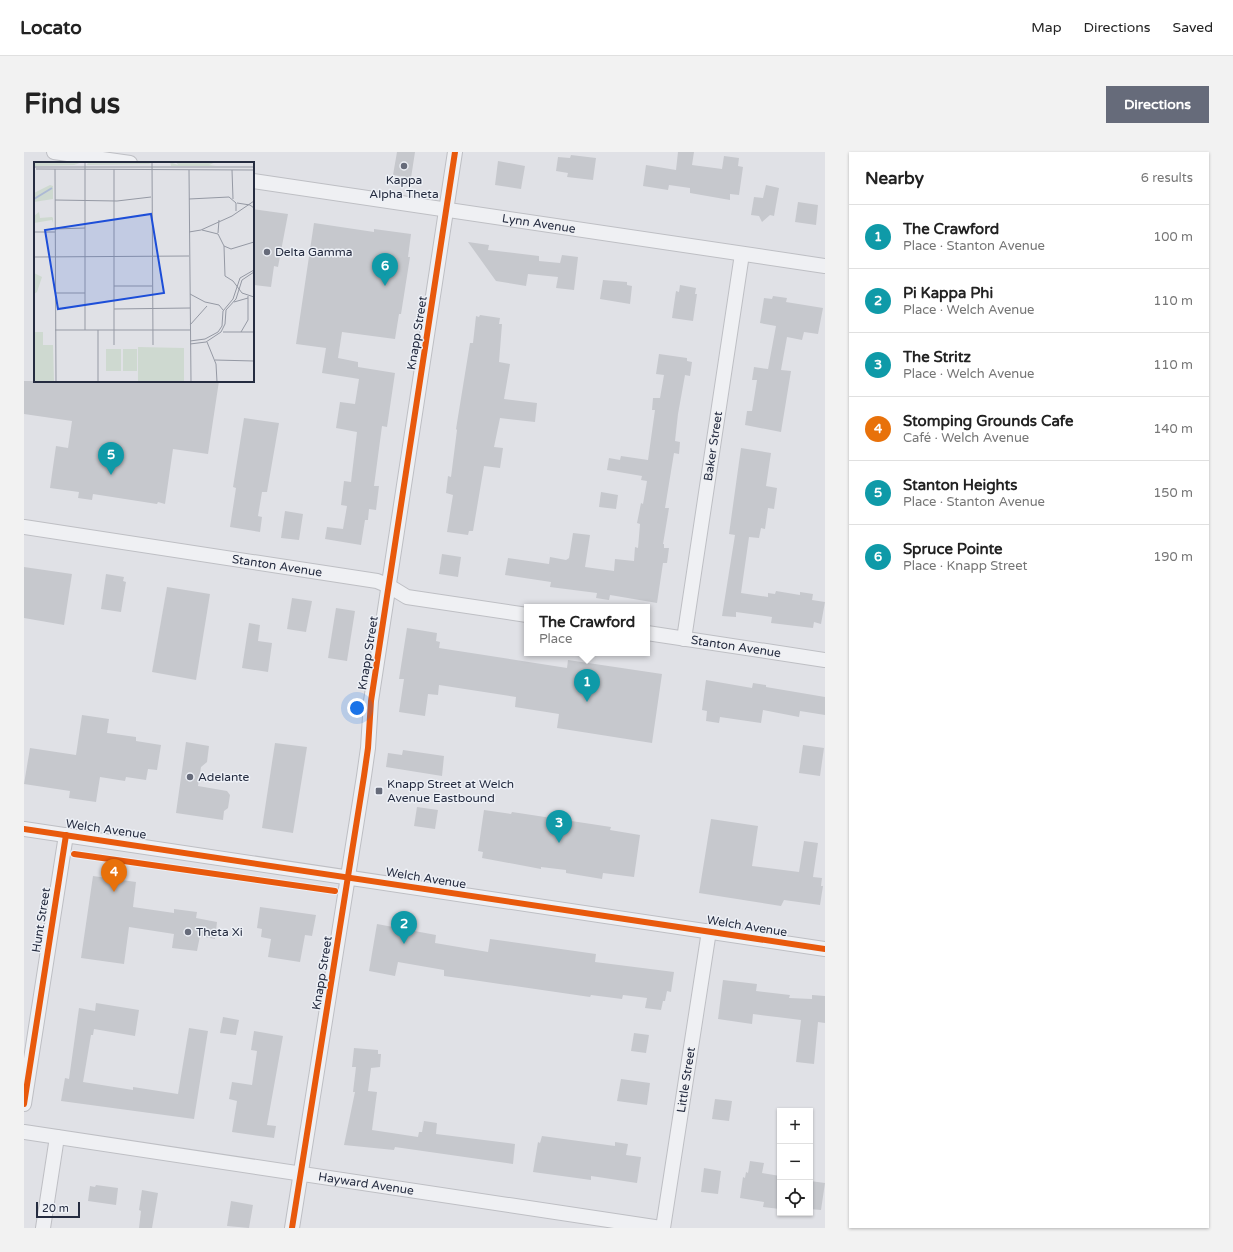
<!DOCTYPE html>
<html lang="en">
<head>
<meta charset="utf-8">
<style>
  :root { --surface:#fff; --page:#f2f2f2; --text:#222; --muted:#767676; --line:#e0e0e0; --accent:#666b7a }
  body { margin:0; font-family:"Varela Round",sans-serif; background:var(--page); color:var(--text) }
  .controls { position:absolute; right:12px; bottom:12px; display:grid; overflow:hidden; border-radius:0px; box-shadow:0 1px 3px #0004 }
  .controls button { width:36px; height:36px; display:grid; place-items:center; padding:0; border:0; border-bottom:1px solid var(--line); background:var(--surface); color:var(--text); font:20px sans-serif }
  .scale { position:absolute; left:12px; bottom:10px; width:44px; box-sizing:border-box; padding-left:4px; border:2px solid #252c40; border-top:0; font-size:11px; line-height:14px; white-space:nowrap; color:#252c40; -webkit-text-stroke:3px #edf0f6; paint-order:stroke }
  .you { position:absolute; left:333px; top:556px; width:14px; height:14px; margin:-10px; border:3px solid #fff; border-radius:50%; background:#1a73e8; box-shadow:0 0 0 6px #1a73e833 }
  .badge { display:grid; place-items:center; width:26px; height:26px; border-radius:50%; background:var(--accent); color:#fff; font-size:13px; font-weight:700 }
  .pin { position:absolute; translate:-50% -33px; filter:drop-shadow(0 1px 2px #0008) }
  .pin::after { content:''; position:absolute; top:21px; width:14px; height:12px; background:inherit; clip-path:polygon(0 0,100% 0,50% 100%) }
  .popup { position:absolute; left:500px; top:452px; width:126px; height:52px; box-sizing:border-box; display:grid; place-content:center; border-radius:0px; background:var(--surface); filter:drop-shadow(0 1px 3px #0005); font-size:13px; white-space:nowrap; color:var(--muted) }
  .popup b { font-size:15px; color:var(--text) }
  .popup::after { content:''; position:absolute; left:50%; top:100%; margin-left:-8px; border:8px solid transparent; border-top-color:var(--surface) }
  .list { margin:0; padding:0; list-style:none }
  h2 { display:flex; justify-content:space-between; align-items:center; height:52px; margin:0; padding:0 16px; font-size:17px }
  h2 small { font-size:13px; font-weight:400; color:var(--muted) }
  .list li { display:grid; grid-template-columns:26px 1fr auto; gap:12px; align-items:center; box-sizing:border-box; height:64px; padding:0 16px; border-top:1px solid var(--line) }
  .list b { display:block; font-size:15px; white-space:nowrap }
  .list p { margin:0; font-size:13px; white-space:nowrap; color:var(--muted) }
  .list em { font-size:13px; font-style:normal; color:var(--muted) }
  .icon { flex:none; width:22px; height:22px; fill:none; stroke:currentColor; stroke-width:2; stroke-linecap:round; stroke-linejoin:round }
  .map { position:relative; flex:none; width:801px; height:1076px; overflow:hidden; border-radius:0px }
  header { display:flex; align-items:center; gap:24px; box-sizing:border-box; height:56px; padding:0 20px; background:var(--surface); border-bottom:1px solid var(--line) }
  header strong { font-size:19px }
  nav { display:flex; gap:22px; margin-inline-start:auto; font-size:14px }
  .intro { display:flex; align-items:center; justify-content:space-between; box-sizing:border-box; height:96px; padding:0 24px }
  h1 { margin:0; font-size:28px }
  .button { padding:10px 18px; border-radius:0px; background:var(--accent); color:#fff; font-size:14px; font-weight:700 }
  main { display:flex; gap:24px; padding:0 24px }
  aside { flex:1; background:var(--surface); border-radius:0px; box-shadow:0 1px 3px #0004 }
  .map>svg:first-child { display:block }
  .building { fill:#c6c8cd }
  .lines { fill:none; stroke-linecap:round; stroke-linejoin:round }
  .minor-casing { stroke:#bebfc4; stroke-width:16 }
  .minor { stroke:#eff0f3; stroke-width:14 }
  .cycleway-casing { stroke:#edf0f6; stroke-width:8 }
  .cycleway { stroke:#e8590c; stroke-width:6 }
  .poi-dot { fill:#666b7a; stroke:#edf0f6; stroke-width:1.5 }
  .labels { text-anchor:middle; stroke-width:3; stroke-linejoin:round; paint-order:stroke }
  .poi-label { font-size:12px; fill:#252c40; stroke:#edf0f6; text-anchor:start }
  .street-label { font-size:12px; fill:#252c40; stroke:#edf0f6 }
  .inset-river { fill:none; stroke:#acb9d4; stroke-width:2 }
  .inset-road { fill:none; stroke:#9599a4; stroke-width:1 }
  .view { fill:#1d4ed8; fill-opacity:0.15; stroke:#1d4ed8; stroke-width:2 }
  .inset-edge { fill:none; stroke:#252c40; stroke-width:2 }
</style>
</head>
<body>
<header>
<strong>Locato</strong>
<nav><a>Map</a><a>Directions</a><a>Saved</a></nav>
</header>
<div class="intro"><h1>Find us</h1><a class="button">Directions</a></div>
<main>
<div class="map">
<svg width="801" height="1076" viewBox="0 0 801 1076">
  <rect width="100%" height="100%" fill="#e0e1e6"/>
  <g class="building">
    <path d="M373,0H391L387,26L369,23Z"/>
    <path d="M654,0H670L668,13L698,17L700,4L715,6L714,14L719,15L715,43L706,42V48L666,41V36L645,33L644,38L619,34L622,13L652,18Z"/>
    <path d="M547,3L572,6L569,28L543,25L544,21L532,19L534,5L546,6Z"/>
    <path d="M474,9L501,14L497,37L471,33Z"/>
    <path d="M742,33L755,36L750,64L746,63L738,70L735,64L727,63L730,45L739,46Z"/>
    <path d="M774,50L794,53L792,73L771,70Z"/>
    <path d="M229,57L264,62L254,115L250,114L247,135L229,133Z"/>
    <path d="M290,71L350,80V77L387,82L384,105H386L377,162H375L371,187L318,180L314,206L334,210V215L371,221L363,275L358,274L350,334H355L352,358L345,357L344,368H341L337,393L301,387L303,375L319,377L323,354L317,353L320,329L327,330L333,280L312,276L316,250L331,252L335,227L298,221L302,196L272,192Z"/>
    <path d="M444,90L465,93L464,98L515,104V109L536,111L538,103L554,105L550,138L532,136L534,125L504,122L502,134L472,129Z"/>
    <path d="M579,128L603,130V133L608,134L606,152L576,147Z"/>
    <path d="M656,133L672,136L671,142H673L669,169L648,166L652,139L655,140Z"/>
    <path d="M749,144L763,146L762,150L799,156L794,182L780,180L778,188L763,185L757,218L767,219L757,280L721,273L723,259H728L729,253L733,228H728L730,215L744,217L752,174L736,171L740,146L748,147Z"/>
    <path d="M456,163L476,166L475,172H478L475,210L486,212L480,247L513,251L511,270L476,266L470,295L479,296L476,316L460,314L449,379H445L444,383L423,380L429,343L422,341L424,324L427,325L433,278L432,277L446,191H449L452,164L455,165Z"/>
    <path d="M635,202L663,206V209L668,210L666,224L661,223L654,262L651,289L656,290L655,302L650,301L641,356H645L639,392H640V396H645L643,411H639L633,451L592,444L586,443L585,448L572,446L573,441L526,435L527,430L481,423L484,406L525,412L526,405L542,408L545,406L549,381L566,383L561,415L590,419L591,407L610,409L611,395L614,396L616,372L613,371L617,351L619,352L623,329L617,328L618,324L583,318L585,306L596,308L597,304L624,308L631,258H628L629,246H636L640,223L632,222Z"/>
    <path d="M0,229H195L184,302L149,297L141,352L134,350L133,352L69,342L68,348L54,346L55,340L26,336L32,294L44,296L48,269L0,262Z"/>
    <path d="M220,266L255,271L243,340H238L234,364L238,365L236,380L206,375L212,336L209,335Z"/>
    <path d="M717,296L747,301L742,334L753,336L750,357L744,356L741,377L737,376L735,386L725,385L717,441L744,445V441L751,442L752,439L776,443V440L789,442L788,448L801,450L797,472L790,470L789,476L747,471L748,465L734,463L712,460V465L698,464L711,383L705,382Z"/>
    <path d="M577,340L594,343L592,357L575,355Z"/>
    <path d="M261,359L279,362L275,388L257,386Z"/>
    <path d="M418,402L437,405L434,425L415,422Z"/>
    <path d="M0,415L48,422L40,473L0,466Z"/>
    <path d="M82,422L100,425L99,429L102,430L97,460L77,457Z"/>
    <path d="M143,435L186,442L172,528L128,520Z"/>
    <path d="M268,446L288,449L282,480L263,477Z"/>
    <path d="M312,456L331,459L323,509L304,506Z"/>
    <path d="M225,471L236,473L234,489L248,491L244,520L218,516Z"/>
    <path d="M383,476L413,481L412,489L416,490L415,496L543,516L544,508L638,522L628,591L533,576L535,562L491,555L492,545L415,533L414,543L404,542L401,564L375,560L380,527H375Z"/>
    <path d="M682,528L728,536L729,531L742,533V535L801,545V563L776,559L775,565L739,558L737,571L696,565L695,571L682,569L683,559L678,558Z"/>
    <path d="M58,563L85,567L83,581L112,585V589L137,593L133,618L124,617L122,628L102,625L101,629L76,625L72,650L45,646L46,639L0,632L6,596L52,603Z"/>
    <path d="M162,590L185,594L183,610L177,615L174,634L203,639L206,643L204,656L200,659L199,668L152,661Z"/>
    <path d="M251,591L283,595L269,681L238,676Z"/>
    <path d="M779,593L800,596L796,624L775,621Z"/>
    <path d="M379,598L420,604L418,624L362,615L364,601L378,603Z"/>
    <path d="M393,655L414,658L411,677L390,674Z"/>
    <path d="M460,658L487,662L488,660L587,675L586,678L616,683L610,725L579,721L578,727L542,721V718L517,715V717L458,706L459,700L454,699Z"/>
    <path d="M687,667L734,674L728,714L775,720L780,689L794,691L789,725L798,726L797,734H799L796,753L760,748L757,754L675,741Z"/>
    <path d="M69,724L112,730L109,755L150,761V757L173,760L172,766L193,770L191,787L176,784L173,799L148,796L150,782L105,775L100,812L57,806Z"/>
    <path d="M236,755L292,763L288,784L281,783L276,810L244,805L247,787L237,785L238,777L233,776Z"/>
    <path d="M353,772L412,783L411,791L464,800L466,787L572,802L571,810L650,820L647,840L643,839L641,849H639L637,858L621,856L623,846L599,843L598,847L567,843L566,845L449,828L420,824V818L374,810L371,824L345,819Z"/>
    <path d="M699,828L733,832L732,839L766,843L765,846L788,847V843L801,844V871L794,870L790,912L772,910L777,868L729,862L728,872L694,867Z"/>
    <path d="M72,851L115,858L111,884L70,877L69,883H67L59,930L109,938V935L154,942L165,876L184,879L170,967L37,949L41,926L45,927L55,856L71,859Z"/>
    <path d="M199,865L215,868L212,883L196,881Z"/>
    <path d="M230,879L259,884L243,973L252,974L250,986L208,980L213,949L205,947L208,930L228,933L233,899L227,898Z"/>
    <path d="M610,881L625,883L622,901L607,899Z"/>
    <path d="M330,896L354,898V902H357L356,915L347,916L344,939L353,940L348,978L394,985L395,980H398L400,969L413,971L412,982L491,992L489,1012L371,995L370,998L320,993L331,940H329L332,915H328Z"/>
    <path d="M597,927L626,931L623,953L593,949Z"/>
    <path d="M691,947L708,949L705,969L688,967Z"/>
    <path d="M518,984L591,994V990L604,992L602,1003L617,1005L613,1031L574,1025L567,1024V1028L509,1020L514,990L516,991Z"/>
    <path d="M726,1009L740,1011L738,1021L756,1024V1057L739,1055L740,1050L716,1046L719,1025L721,1026L722,1020L724,1021Z"/>
    <path d="M680,1016L697,1019L694,1042L677,1040Z"/>
    <path d="M786,1029L801,1031L797,1058L786,1057Z"/>
    <path d="M72,1033L94,1036L92,1053L64,1049L66,1034L71,1035Z"/>
    <path d="M118,1038L134,1041L128,1076H115L117,1059L115,1058Z"/>
    <path d="M207,1049L229,1053L225,1076L203,1074Z"/>
  </g>
  <g class="lines">
    <defs>
      <g id="minor">
        <path d="M30,0L106,11"/>
        <path id="s1" d="M229,29L801,114"/>
        <path id="s2" d="M0,375L353,429L365,434L383,445L503,463"/>
        <path id="s3" d="M623,481L801,508"/>
        <path id="s4" d="M660,487L718,102"/>
        <path d="M0,677L801,797"/>
        <path d="M0,952L42,683"/>
        <path id="s5" d="M0,980L637,1076"/>
        <path d="M19,1076L33,985"/>
        <path d="M268,1076L340,624L344,596L347,549L431,0"/>
        <path id="s6" d="M639,1076L685,779"/>
      </g>
    </defs>
    <use href="#minor" class="minor-casing"/>
    <use href="#minor" class="minor"/>
    <defs>
      <g id="cycleway">
        <path d="M0,677L801,797"/>
        <path d="M50,702L311,739"/>
        <path d="M0,952L42,683"/>
        <path d="M268,1076L340,624L344,596L347,549L431,0"/>
      </g>
    </defs>
    <use href="#cycleway" class="cycleway-casing"/>
    <use href="#cycleway" class="cycleway"/>
  </g>
  <g class="poi-dot">
    <circle cx="380" cy="14" r="4"/>
    <circle cx="243" cy="100" r="4"/>
    <circle cx="166" cy="625" r="4"/>
    <rect x="351" y="635" width="8" height="8" rx="2"/>
    <circle cx="164" cy="780" r="4"/>
  </g>
  <g class="labels">
    <g class="poi-label">
      <text x="380" y="32" text-anchor="middle">Kappa<tspan x="380" dy="14">Alpha Theta</tspan></text>
      <text x="251" y="104">Delta Gamma</text>
      <text x="174" y="629">Adelante</text>
      <text x="363" y="636">Knapp Street at Welch<tspan x="363" dy="14">Avenue Eastbound</tspan></text>
      <text x="172" y="784">Theta Xi</text>
    </g>
    <g class="street-label">
      <text dy="4" stroke="none"><textPath href="#s1" startOffset="289">Lynn Avenue</textPath></text>
      <text transform="translate(393 181) rotate(-81)" y="4">Knapp Street</text>
      <text dy="4" stroke="none"><textPath href="#s4" startOffset="195">Baker Street</textPath></text>
      <text dy="4" stroke="none"><textPath href="#s2" startOffset="256">Stanton Avenue</textPath></text>
      <text dy="4" stroke="none"><textPath href="#s3" startOffset="90">Stanton Avenue</textPath></text>
      <text transform="translate(344 501) rotate(-81)" y="4">Knapp Street</text>
      <text transform="translate(82 677) rotate(8)" y="4">Welch Avenue</text>
      <text transform="translate(402 726) rotate(9)" y="4">Welch Avenue</text>
      <text transform="translate(17 768) rotate(-81)" y="4">Hunt Street</text>
      <text transform="translate(723 774) rotate(9)" y="4">Welch Avenue</text>
      <text transform="translate(298 821) rotate(-81)" y="4">Knapp Street</text>
      <text dy="4" stroke="none"><textPath href="#s6" startOffset="150">Little Street</textPath></text>
      <text dy="4" stroke="none"><textPath href="#s5" startOffset="346">Hayward Avenue</textPath></text>
    </g>
  </g>
  <g transform="translate(10 10)">
    <rect width="220" height="220" fill="#e0e1e6"/>
    <path d="M0,0L43,1L49,0L40,3L0,4ZM113,0L117,2L53,3L54,0ZM136,0L144,3L142,0H182L175,3L182,4H137ZM16,23L19,24V37L0,40V31ZM5,50L6,56L18,55L19,56V61L18,58L0,61V54ZM0,111L8,115L3,130L0,132ZM0,170H9V183H19L20,220H0ZM104,185L150,186V220H104ZM72,187H87V209H72ZM89,187H103V209H89Z" fill="#ced9d0"/>
    <path class="inset-river" d="M0,37L18,26"/>
    <path class="inset-road" d="M51,0V168M118,0L119,183M0,5H220M2,7L220,8M21,7L22,220M155,8L157,220M198,8L199,37M155,37L195,35L202,41V49M21,38L83,39L117,35M203,41L216,43L220,46M21,67L51,66M168,68L184,72L190,84L197,87L220,80M0,70H21M155,70L167,68L198,54L220,39M184,71L185,58M190,84L191,114L199,119L208,131L220,135M0,95L155,94M80,124H118M21,131H51M156,132L171,140L185,143L189,148M200,140L214,136M80,147L156,146M156,163L173,144M21,168H156M64,168V220M189,170H220M207,170L214,158V134M156,179L171,177L184,170L188,164L189,149L199,137L206,116L220,108M173,180L182,202L183,220M156,182L172,180L187,170L191,162L192,148L202,137L208,118L220,110M80,183V7M181,198L220,199"/>
    <path class="view" d="M117,52L130,131L24,147L11,68Z"/>
    <rect width="220" height="220" class="inset-edge"/>
  </g>
</svg>
<div class="controls">
<button>+</button>
<button>−</button>
<button><svg class="icon" aria-label="locate" viewBox="0 0 24 24"><circle cx="12" cy="12" r="6"/><path d="M12 2v4M12 18v4M2 12h4M18 12h4"/></svg></button>
</div>
<div class="scale">20 m</div>
<div class="you"></div>
<div class="pin badge" style="left:563px;top:550px;background:#0f9aa8">1</div>
<div class="popup"><b>The Crawford</b>Place</div>
<div class="pin badge" style="left:380px;top:792px;background:#0f9aa8">2</div>
<div class="pin badge" style="left:535px;top:691px;background:#0f9aa8">3</div>
<div class="pin badge" style="left:90px;top:740px;background:#e8710a">4</div>
<div class="pin badge" style="left:87px;top:323px;background:#0f9aa8">5</div>
<div class="pin badge" style="left:361px;top:134px;background:#0f9aa8">6</div>
</div>
<aside>
<h2>Nearby<small>6 results</small></h2>
<ul class="list">
<li><span class="badge" style="background:#0f9aa8">1</span><div><b>The Crawford</b><p>Place · Stanton Avenue</p></div><em>100 m</em></li>
<li><span class="badge" style="background:#0f9aa8">2</span><div><b>Pi Kappa Phi</b><p>Place · Welch Avenue</p></div><em>110 m</em></li>
<li><span class="badge" style="background:#0f9aa8">3</span><div><b>The Stritz</b><p>Place · Welch Avenue</p></div><em>110 m</em></li>
<li><span class="badge" style="background:#e8710a">4</span><div><b>Stomping Grounds Cafe</b><p>Café · Welch Avenue</p></div><em>140 m</em></li>
<li><span class="badge" style="background:#0f9aa8">5</span><div><b>Stanton Heights</b><p>Place · Stanton Avenue</p></div><em>150 m</em></li>
<li><span class="badge" style="background:#0f9aa8">6</span><div><b>Spruce Pointe</b><p>Place · Knapp Street</p></div><em>190 m</em></li>
</ul>
</aside>
</main>
</body>
</html>
